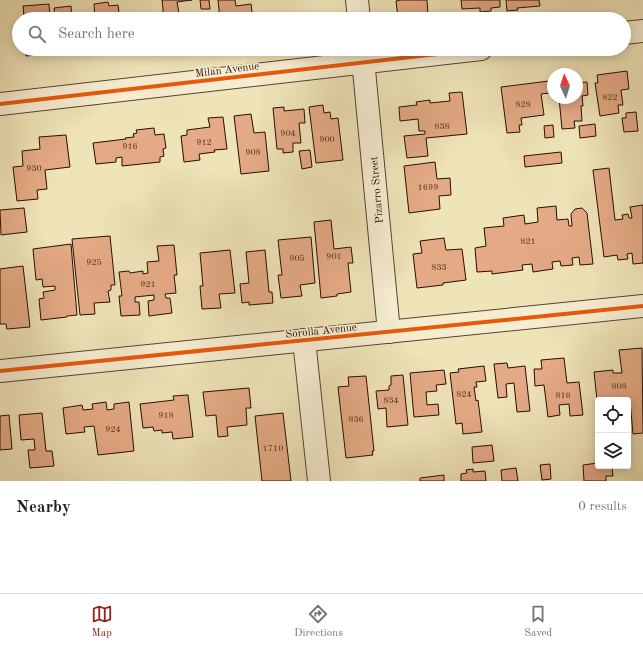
<!DOCTYPE html>
<html lang="en">
<head>
<meta charset="utf-8">
<style>
  :root { --surface:#fff; --page:#f2f2f2; --text:#202124; --muted:#757577; --line:#e0e0e0; --accent:#8f2418 }
  body { margin:0; font-family:"Old Standard TT",serif; background:var(--page); color:var(--text) }
  .controls { position:absolute; right:12px; bottom:12px; display:grid; overflow:hidden; border-radius:4px; box-shadow:0 2px 10px #0003 }
  .controls button { width:36px; height:36px; display:grid; place-items:center; padding:0; border:0; border-bottom:1px solid var(--line); background:var(--surface); color:var(--text); font:20px sans-serif }
  .compass { position:absolute; left:547px; top:68px; width:36px; height:36px; border-radius:50%; background:var(--surface); box-shadow:0 2px 10px #0003; rotate:356deg }
  .list { margin:0; padding:0; list-style:none }
  h2 { display:flex; justify-content:space-between; align-items:center; height:52px; margin:0; padding:0 16px; font-size:17px }
  h2 small { font-size:13px; font-weight:400; color:var(--muted) }
  .icon { flex:none; width:22px; height:22px; fill:none; stroke:currentColor; stroke-width:2; stroke-linecap:round; stroke-linejoin:round }
  .map { position:relative; flex:none; width:643px; height:481px; overflow:hidden }
  .search { position:absolute; background:var(--surface); box-shadow:0 2px 10px #0003; left:12px; right:12px; top:12px; height:44px; display:flex; align-items:center; gap:10px; box-sizing:border-box; padding:0 14px; border-radius:22px; color:var(--muted); font-size:15px }
  .sheet { height:112px; background:var(--surface) }
  nav { display:flex; justify-content:space-around; align-items:center; box-sizing:border-box; height:56px; border-top:1px solid var(--line); background:var(--surface); font-size:11px; color:var(--muted) }
  nav a { display:grid; justify-items:center; gap:2px }
  nav .on { color:var(--accent) }
  .map>svg:first-child { display:block }
  .building { fill:#e4aa85; stroke:#290d01 }
  .lines { fill:none; stroke-linecap:round; stroke-linejoin:round }
  .minor-casing { stroke:#5a422f; stroke-width:24 }
  .minor { stroke:#f5edd1; stroke-width:22 }
  .cycleway-casing { stroke:#f5edd1; stroke-width:6 }
  .cycleway { stroke:#e8590c; stroke-width:4 }
  .labels { text-anchor:middle; stroke-width:3.5; stroke-linejoin:round; paint-order:stroke }
  .number-label { font-size:9px; fill:#583422 }
  .street-label { font-size:11px; fill:#290d01; stroke:#f5edd1 }
</style>
</head>
<body>
<div class="map">
<svg width="643" height="481" viewBox="0 0 643 481">
  <rect width="100%" height="100%" fill="#efe3b8"/>
  <filter id="stains"><feTurbulence type="fractalNoise" baseFrequency=".005" numOctaves="4"/><feColorMatrix values="0 0 0 0 .2 0 0 0 0 .09 0 0 0 0 .02 0 0 0 .5 -.17"/></filter>
  <radialGradient id="worn" r=".72"><stop offset=".6" stop-color="#630" stop-opacity="0"/><stop offset="1" stop-color="#630" stop-opacity=".3"/></radialGradient>
  <g class="building">
    <path d="M162,0H192L177,2L180,19H164Z"/>
    <path d="M200,0H209L210,9H201Z"/>
    <path d="M218,0H235L236,6L251,4L253,19H220Z"/>
    <path d="M400,0H427L428,15L398,18L396,1Z"/>
    <path d="M461,0H500V7L491,8V11L480,12V8L462,9Z"/>
    <path d="M506,0H539L540,6L517,8L518,10L507,11Z"/>
    <path d="M108,2L109,6L118,5L120,19H95L94,4Z"/>
    <path d="M49,4L50,19H22V18L24,17L23,6Z"/>
    <path d="M71,6L72,18L90,16V19H55L54,8Z"/>
    <path d="M25,49H53V53L26,56Z"/>
    <path d="M58,49H83L77,50V53L59,55Z"/>
    <path d="M99,49H130L99,53Z"/>
    <path d="M627,71L629,89L621,90L623,105H618L619,113L600,116L595,83H598L597,75Z"/>
    <path d="M549,81L550,93L541,94L544,115L521,118L522,125H519L520,132L507,133L501,87Z"/>
    <path d="M587,82L588,95L582,96L583,106H581L582,121H574L575,128L562,129L559,98H577V83Z"/>
    <path d="M462,92L467,134L426,138L428,156L407,158L404,136L425,134V131H419L418,119L400,121L399,107L417,105L416,102L430,100V103L450,101L449,93Z"/>
    <path d="M323,105L324,113L330,112L331,119L338,118L343,160L316,163L309,107Z"/>
    <path d="M284,107V111L304,109L305,123H299L301,143H293V152L283,153V149H277L273,108Z"/>
    <path d="M636,112L638,131L624,132L622,118H626V113Z"/>
    <path d="M251,114L254,133L265,132L269,171L241,174L234,116Z"/>
    <path d="M223,117L227,149L214,150L215,152L199,154L200,160L184,162L181,136L187,135V130L210,127L208,118Z"/>
    <path d="M595,124L596,136L580,138L579,126Z"/>
    <path d="M553,125L554,137L545,138L544,126Z"/>
    <path d="M154,128L155,135L164,134L166,148L163,149L164,156L160,157V162L122,166V157L116,158V162L96,164L93,143L126,139L125,138L134,137L133,134L137,133L136,130Z"/>
    <path d="M66,135L70,167L45,170L47,189L37,190L38,199L17,201L13,167L23,166L22,151L40,149L39,137Z"/>
    <path d="M310,150L312,167L302,169L299,151Z"/>
    <path d="M561,152L562,163L525,167L524,156Z"/>
    <path d="M435,162L437,179L450,178L451,195L439,196L440,209L409,213L404,166Z"/>
    <path d="M609,168L615,220L623,219L622,215L628,214L629,218H632L630,207L643,205V263L633,264L632,253L627,254L628,259L618,260L617,255L604,257L593,170Z"/>
    <path d="M556,206L557,220L568,219L569,226H572L571,214L575,209L582,208L587,213L593,264L580,265L579,257L572,258L573,265L561,266L560,261L552,262L553,269L533,272L532,264L522,265L523,270L492,274V271L477,272L475,248L486,246L484,228L504,226L503,218L524,215L525,224L538,222L537,208Z"/>
    <path d="M24,208L27,232L1,235L0,210Z"/>
    <path d="M331,220L334,249L351,247L353,263H348L351,292L337,294V296L321,298L314,222Z"/>
    <path d="M110,236L115,285H111V290L108,291L110,302L94,303L95,314L80,315L72,239Z"/>
    <path d="M311,237L315,283L300,285L302,296L281,298L278,275H282L278,240Z"/>
    <path d="M444,238L446,250L462,249L466,280L443,283V285L417,288L413,254L422,253L420,241Z"/>
    <path d="M71,244L77,315L67,316V317L41,320L39,299L44,298L43,292L55,290V286L43,287L42,279L36,280L33,249Z"/>
    <path d="M174,245L177,275H174L176,293L165,294L166,298H170L172,313L149,316L148,301L154,300V295L135,297V302H139L140,315L121,316L119,296H122L119,272L129,271L130,273L143,271V274L148,273L147,262L159,261L157,246Z"/>
    <path d="M230,250L235,293L219,294L221,308L202,309L200,286H203L200,253Z"/>
    <path d="M265,250L269,292H272L273,303L249,305V302L242,303L240,284L249,283L246,252Z"/>
    <path d="M23,266L30,327L7,329L6,324H0V269Z"/>
    <path d="M642,348L643,433L633,434L630,401L611,400V398L597,400L594,372L613,370V373H622L619,350Z"/>
    <path d="M564,358L567,383L579,382L583,415L570,416L569,404L559,405L560,415L548,417L544,385L535,386L534,369H542L541,360Z"/>
    <path d="M507,363L508,368L525,366L530,411L517,412L514,383L506,384L507,397L498,398L494,364Z"/>
    <path d="M484,366L486,381L476,382L477,387H474L476,401L478,400L482,432L463,434L462,423L456,424L450,373L459,372L458,369Z"/>
    <path d="M444,370L446,384L436,385L437,391L426,392L427,405L438,404L439,415L414,417L410,373Z"/>
    <path d="M403,375L408,425L387,427L386,408L378,409L376,391L389,390V386L391,385V376Z"/>
    <path d="M366,376L374,451H372L373,455L346,458L338,387L349,386L348,377Z"/>
    <path d="M249,388L251,408H246L247,425L227,427L228,436L218,437L216,415L206,416L203,392Z"/>
    <path d="M188,395L193,437L173,439L172,432L162,433V430L154,431L153,427L143,428L140,404L174,400L173,396Z"/>
    <path d="M106,402L107,410L114,409V404L129,402L134,451L98,455L94,426L84,427L85,432L66,434L63,408L82,405L83,410L93,409L92,404Z"/>
    <path d="M42,413L46,451H52L54,466L30,468L28,450H35L34,439L21,440L19,415Z"/>
    <path d="M283,413L291,481H262L255,416Z"/>
    <path d="M9,415L12,449L0,450V416Z"/>
    <path d="M492,445L494,461L473,463L472,447Z"/>
    <path d="M598,463V466H612L613,476H606V481H584L583,465Z"/>
    <path d="M550,464L551,479L542,480L540,465Z"/>
    <path d="M516,468L518,481H502L501,470Z"/>
    <path d="M473,469V472L485,471L486,481H461V474L467,473L466,470Z"/>
    <path d="M444,475V481H420V478Z"/>
  </g>
  <g class="lines">
    <defs>
      <g id="minor">
        <path d="M357,0L359,19"/>
        <path d="M624,33L643,31"/>
        <path d="M362,49L389,332"/>
        <path d="M0,104L481,49"/>
        <path d="M304,340L319,481"/>
        <path d="M0,371L643,306"/>
      </g>
    </defs>
    <use href="#minor" class="minor-casing"/>
    <use href="#minor" class="minor"/>
    <defs>
      <g id="cycleway">
        <path d="M0,104L481,49"/>
        <path d="M0,371L643,306"/>
      </g>
    </defs>
    <use href="#cycleway" class="cycleway-casing"/>
    <use href="#cycleway" class="cycleway"/>
  </g>
  <g class="labels">
    <g class="number-label">
      <text x="610" y="100">822</text>
      <text x="523" y="107">828</text>
      <text x="442" y="129">838</text>
      <text x="288" y="136">904</text>
      <text x="327" y="142">900</text>
      <text x="204" y="145">912</text>
      <text x="130" y="149">916</text>
      <text x="253" y="155">908</text>
      <text x="34" y="171">930</text>
      <text x="428" y="190">1699</text>
      <text x="528" y="244">821</text>
      <text x="334" y="259">901</text>
      <text x="297" y="261">905</text>
      <text x="94" y="265">925</text>
      <text x="439" y="270">833</text>
      <text x="148" y="287">921</text>
      <text x="619" y="389">808</text>
      <text x="464" y="397">824</text>
      <text x="563" y="398">816</text>
      <text x="391" y="403">834</text>
      <text x="166" y="418">918</text>
      <text x="356" y="422">836</text>
      <text x="113" y="432">924</text>
      <text x="273" y="451">1710</text>
    </g>
    <g class="street-label">
      <text transform="translate(227 69) rotate(-7)" y="4">Milan Avenue</text>
      <text transform="translate(376 190) rotate(-95)" y="4">Pizarro Street</text>
      <text transform="translate(321 330) rotate(-6)" y="4">Sorolla Avenue</text>
    </g>
  </g>
  <rect width="100%" height="100%" filter="url(#stains)"/>
  <rect width="100%" height="100%" fill="url(#worn)"/>
</svg>
<div class="controls">
<button><svg class="icon" aria-label="locate" viewBox="0 0 24 24"><circle cx="12" cy="12" r="6"/><path d="M12 2v4M12 18v4M2 12h4M18 12h4"/></svg></button>
<button><svg class="icon" aria-label="layers" viewBox="0 0 24 24"><path d="M12 4l9 5-9 5-9-5zM3 14l9 5 9-5"/></svg></button>
</div>
<svg class="compass" viewBox="-18 -18 36 36"><path d="M0-13l5 13h-10z" fill="#e53935"/><path d="M0 13l5-13h-10z" fill="#757577"/></svg>
<div class="search"><svg class="icon" aria-label="search" viewBox="0 0 24 24"><circle cx="10" cy="10" r="6"/><path d="M15 15l6 6"/></svg>Search here</div>
</div>
<section class="sheet">
<h2>Nearby<small>0 results</small></h2>
<ul class="list">
</ul>
</section>
<nav>
<a class="on"><svg class="icon" aria-label="map" viewBox="0 0 24 24"><path d="M3 6l6-2 6 2 6-2v14l-6 2-6-2-6 2zM9 4v14M15 6v14"/></svg>Map</a>
<a><svg class="icon" aria-label="directions" viewBox="0 0 24 24"><path d="M12 3l9 9-9 9-9-9zM9 14v-3h6M13 9l2 2-2 2"/></svg>Directions</a>
<a><svg class="icon" aria-label="saved" viewBox="0 0 24 24"><path d="M7 4h10v16l-5-4-5 4z"/></svg>Saved</a>
</nav>
</body>
</html>
